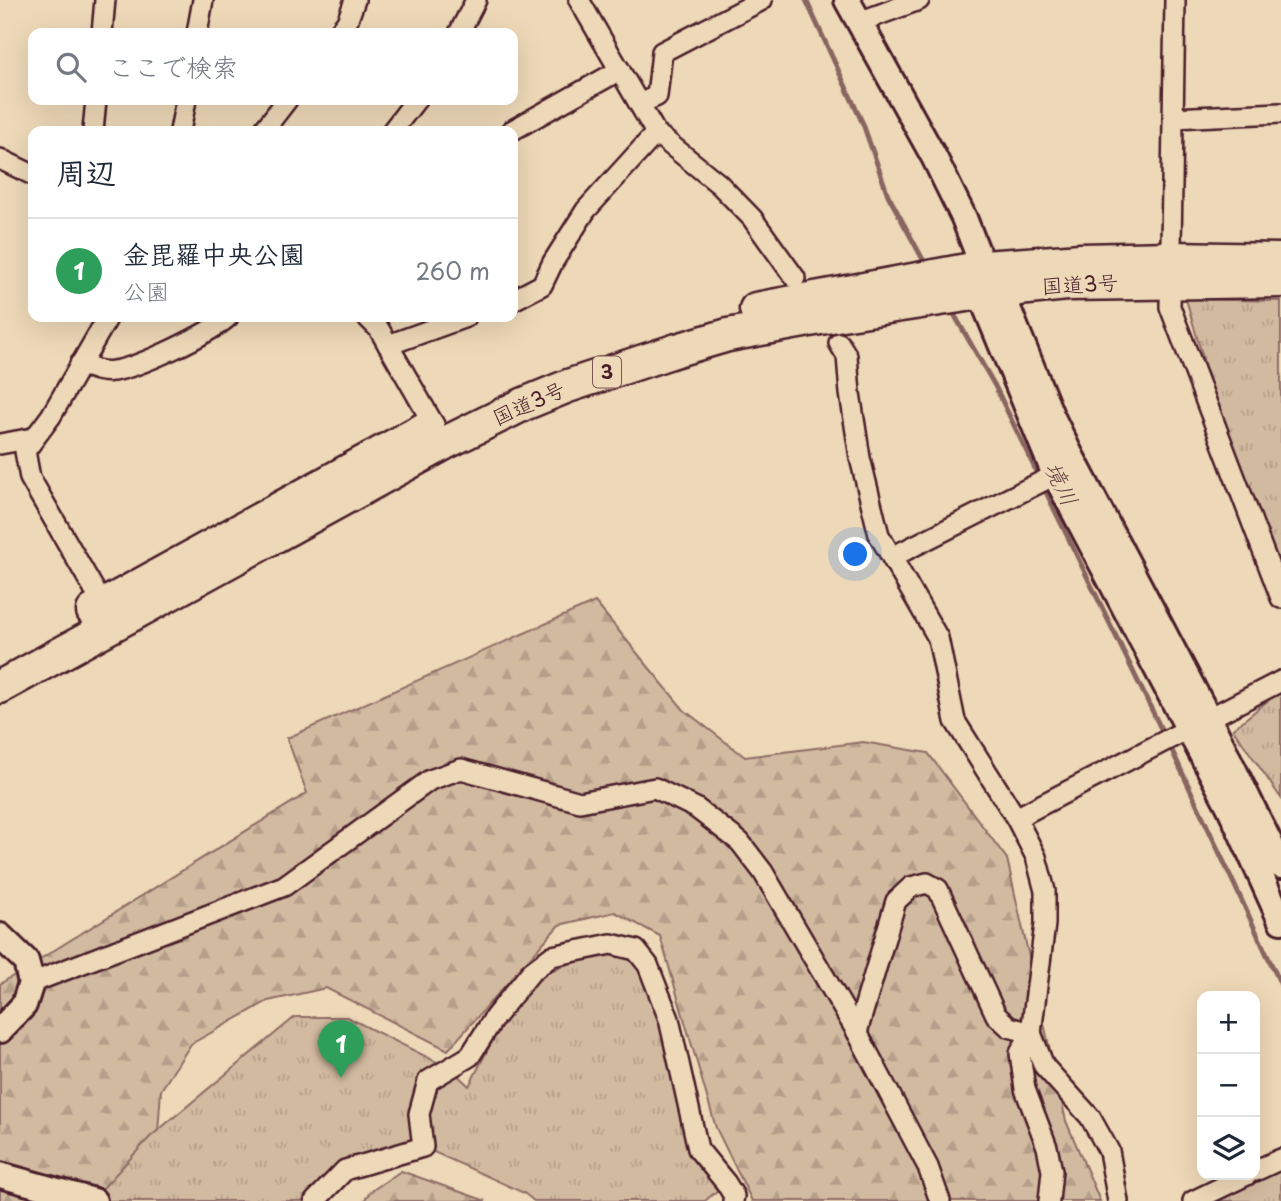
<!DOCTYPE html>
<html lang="ja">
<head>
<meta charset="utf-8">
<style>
  :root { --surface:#fff; --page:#f2f2f3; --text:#1f2937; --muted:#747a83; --line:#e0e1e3; --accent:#7c3aed }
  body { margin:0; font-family:"Playpen Sans","Klee One",sans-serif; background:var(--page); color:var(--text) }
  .controls { position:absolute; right:21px; bottom:21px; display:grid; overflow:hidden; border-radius:14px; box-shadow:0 7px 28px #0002 }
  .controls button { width:63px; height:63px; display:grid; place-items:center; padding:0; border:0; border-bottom:2px solid var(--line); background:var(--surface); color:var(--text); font:35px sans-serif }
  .you { position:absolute; left:856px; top:555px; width:24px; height:24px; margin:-18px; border:5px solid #fff; border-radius:50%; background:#1a73e8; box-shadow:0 0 0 10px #1a73e833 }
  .badge { display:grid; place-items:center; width:46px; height:46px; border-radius:50%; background:var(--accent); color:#fff; font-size:23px; font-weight:700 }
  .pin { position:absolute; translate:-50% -58px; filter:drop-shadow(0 2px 4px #0008) }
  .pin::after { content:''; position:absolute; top:37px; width:24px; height:21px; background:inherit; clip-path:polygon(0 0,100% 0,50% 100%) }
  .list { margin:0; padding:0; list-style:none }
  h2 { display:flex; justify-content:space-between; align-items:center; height:91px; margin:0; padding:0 28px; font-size:30px }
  h2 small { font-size:23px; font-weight:400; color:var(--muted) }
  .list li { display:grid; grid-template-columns:46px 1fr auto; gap:21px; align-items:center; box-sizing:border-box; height:105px; padding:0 28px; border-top:2px solid var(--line) }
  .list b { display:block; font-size:26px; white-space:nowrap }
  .list p { margin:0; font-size:23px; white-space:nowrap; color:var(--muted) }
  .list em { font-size:23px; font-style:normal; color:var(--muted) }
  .icon { flex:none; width:38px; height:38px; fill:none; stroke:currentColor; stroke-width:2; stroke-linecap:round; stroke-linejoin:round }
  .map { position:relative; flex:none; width:1281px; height:1201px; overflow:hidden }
  .search { position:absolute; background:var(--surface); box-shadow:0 7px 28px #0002; left:28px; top:28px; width:490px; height:77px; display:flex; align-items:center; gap:18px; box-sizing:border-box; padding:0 24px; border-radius:14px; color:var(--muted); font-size:26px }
  .panel { position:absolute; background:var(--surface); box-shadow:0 7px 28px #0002; left:28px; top:126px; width:490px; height:196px; border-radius:14px }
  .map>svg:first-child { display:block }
  .forest { fill:url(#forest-firs); stroke:#8e6c66; stroke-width:2 }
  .park { fill:url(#park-tufts); stroke:#8e6c66; stroke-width:2 }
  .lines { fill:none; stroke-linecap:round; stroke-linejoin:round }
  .stream { stroke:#886560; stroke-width:5 }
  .minor-casing { stroke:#4a1f2b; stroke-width:24 }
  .tertiary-casing { stroke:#4a1f2b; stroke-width:30 }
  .trunk-casing { stroke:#4a1f2b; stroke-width:37 }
  .minor { stroke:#edd8b7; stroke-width:19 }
  .tertiary { stroke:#edd8b7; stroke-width:24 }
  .trunk { stroke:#edd8b7; stroke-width:32 }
  .labels { text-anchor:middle; stroke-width:7; stroke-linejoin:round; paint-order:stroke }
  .shield { fill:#edd8b7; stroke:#7b5655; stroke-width:2 }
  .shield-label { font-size:19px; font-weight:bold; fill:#4a1f2b }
  .street-label { font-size:21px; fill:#4a1f2b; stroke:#edd8b7 }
  .water-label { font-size:23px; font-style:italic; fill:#643c41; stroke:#edd8b7 }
</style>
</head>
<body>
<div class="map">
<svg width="1281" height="1201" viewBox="0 0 1281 1201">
  <defs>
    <pattern id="forest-firs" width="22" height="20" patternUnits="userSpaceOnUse" patternTransform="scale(1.75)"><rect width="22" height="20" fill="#d2baa0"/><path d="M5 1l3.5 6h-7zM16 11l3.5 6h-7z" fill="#b69f8a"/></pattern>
    <pattern id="park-tufts" width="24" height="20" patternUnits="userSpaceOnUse" patternTransform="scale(1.75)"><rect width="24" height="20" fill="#d2baa0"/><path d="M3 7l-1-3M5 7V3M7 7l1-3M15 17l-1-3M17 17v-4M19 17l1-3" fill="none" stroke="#b69f8a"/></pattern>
  </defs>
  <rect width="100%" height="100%" fill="#edd8b7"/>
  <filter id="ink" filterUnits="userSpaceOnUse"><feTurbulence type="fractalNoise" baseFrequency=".0143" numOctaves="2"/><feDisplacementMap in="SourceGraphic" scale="14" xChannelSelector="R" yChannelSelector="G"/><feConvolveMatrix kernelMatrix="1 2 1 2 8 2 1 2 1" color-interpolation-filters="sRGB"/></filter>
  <g filter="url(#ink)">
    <g class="forest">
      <path d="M595,602L684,710L745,757L863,742L928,753L1007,859L1066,1121L1100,1201H752L716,1128L660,936L615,912L559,925L448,1050L326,988L268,1001L191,1044L161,1090L155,1175L137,1201H0V984L307,793L287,738Z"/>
      <path d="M401,1171L486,1201H364L370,1192Z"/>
    </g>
    <g class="park">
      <path d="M1186,299L1281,301V574L1215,400Z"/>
      <path d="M1281,690V798L1233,729Z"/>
      <path d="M611,944L648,965L698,1149L726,1183L705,1201H534L524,1193L423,1147L345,1170L315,1201H91L150,1137L295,1017H347L451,1069L469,1086L521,985Z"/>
      <path d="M1281,1166V1201H1211Z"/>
    </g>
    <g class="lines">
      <g class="stream">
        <path d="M806,0L863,124L888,195L927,267"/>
        <path d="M951,309L995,386L1039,477"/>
        <path d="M1043,486L1164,735"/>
        <path d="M1169,744L1281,985"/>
      </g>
      <defs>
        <g id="minor">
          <path d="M579,0L656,133L719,184L752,218L795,278"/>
          <path d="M1175,0L1170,307L1281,598"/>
          <path d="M859,22L919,0"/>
          <path d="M102,33L105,0"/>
          <path d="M197,33L203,0"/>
          <path d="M338,33L347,22L355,0"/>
          <path d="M459,33L476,0"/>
          <path d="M639,104L657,96L662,52L762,0"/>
          <path d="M1173,118L1281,113"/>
          <path d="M93,131L96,100"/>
          <path d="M180,131L186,100"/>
          <path d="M263,131L287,100"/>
          <path d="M392,131L416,100"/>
          <path d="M511,131L620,70"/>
          <path d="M0,159L33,175"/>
          <path d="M513,300L542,285L553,262L586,210L656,133"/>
          <path d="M367,317L379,329L434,425"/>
          <path d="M839,343L847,356L850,393L860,458L879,535L938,638L955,721L1016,818L1036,857L1045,891V924L1031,1033L1020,1053L1025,1089L1047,1147L1052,1171L1049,1201"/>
          <path d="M388,345L466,317"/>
          <path d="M80,364C91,368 101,373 113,371C138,368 209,334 228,317"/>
          <path d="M0,444L33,438"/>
          <path d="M892,557L1055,475"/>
          <path d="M103,605L30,478L25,451L51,416L108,317"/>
          <path d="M1016,818L1281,681"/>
          <path d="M31,983L284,886L430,780L461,769L580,802L655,788L696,808L740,842L763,872L857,1032L928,1167L940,1201"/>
          <path d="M857,1032L896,901L911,887L927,883L938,889L996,1015L1009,1027L1031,1033"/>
          <path d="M1031,1033L1044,1066L1090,1117L1109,1151L1118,1201"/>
          <path d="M1255,1171L1281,1159"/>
          <path d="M315,1201L345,1170L423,1147L419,1114L428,1081L470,1056L494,1018L531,972L552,956L611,944L636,950L648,965L669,1019L698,1149L726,1183L734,1196L733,1201"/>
          <path d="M1193,1201L1247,1175"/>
        </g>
        <g id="tertiary">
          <path d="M847,0L934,157L964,218L983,267L1001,291L1051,415L1068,450L1209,719L1281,866"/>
          <path d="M982,277L980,293L1055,475L1230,808L1281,921"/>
          <path d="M0,936L26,961L31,983L24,1005L0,1030"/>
          <path d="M0,1175L94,1201"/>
        </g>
        <g id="trunk">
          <path d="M756,309L983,267L1081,260L1172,258L1281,260"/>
          <path d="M93,611L428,427"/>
          <path d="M0,687L445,443L524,404L568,386L677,350L728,335L842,314L980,293L1067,284L1281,281"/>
        </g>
      </defs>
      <use href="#minor" class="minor-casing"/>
      <use href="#tertiary" class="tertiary-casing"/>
      <use href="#trunk" class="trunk-casing"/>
      <use href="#minor" class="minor"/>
      <use href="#tertiary" class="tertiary"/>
      <use href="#trunk" class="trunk"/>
    </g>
  </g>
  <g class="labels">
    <rect class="shield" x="593" y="356.5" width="28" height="31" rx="5"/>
    <g class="shield-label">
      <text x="607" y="379">3</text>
    </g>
    <g class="street-label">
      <text transform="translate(1080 285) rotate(-3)" y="7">国道3号</text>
      <text transform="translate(529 404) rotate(-24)" y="7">国道3号</text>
    </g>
    <g class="water-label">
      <text transform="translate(1061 484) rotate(64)" y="8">境川</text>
    </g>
  </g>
</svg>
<div class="controls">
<button>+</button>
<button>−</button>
<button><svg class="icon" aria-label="layers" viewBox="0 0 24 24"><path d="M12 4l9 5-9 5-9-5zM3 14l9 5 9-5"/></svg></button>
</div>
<div class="you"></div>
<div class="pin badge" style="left:341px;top:1078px;background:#2e9e5b">1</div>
<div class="search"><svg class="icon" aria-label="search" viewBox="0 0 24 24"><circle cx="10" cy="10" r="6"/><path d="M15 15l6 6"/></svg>ここで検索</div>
<section class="panel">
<h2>周辺<small></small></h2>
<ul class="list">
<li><span class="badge" style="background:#2e9e5b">1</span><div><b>金毘羅中央公園</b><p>公園</p></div><em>260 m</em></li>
</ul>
</section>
</div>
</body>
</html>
